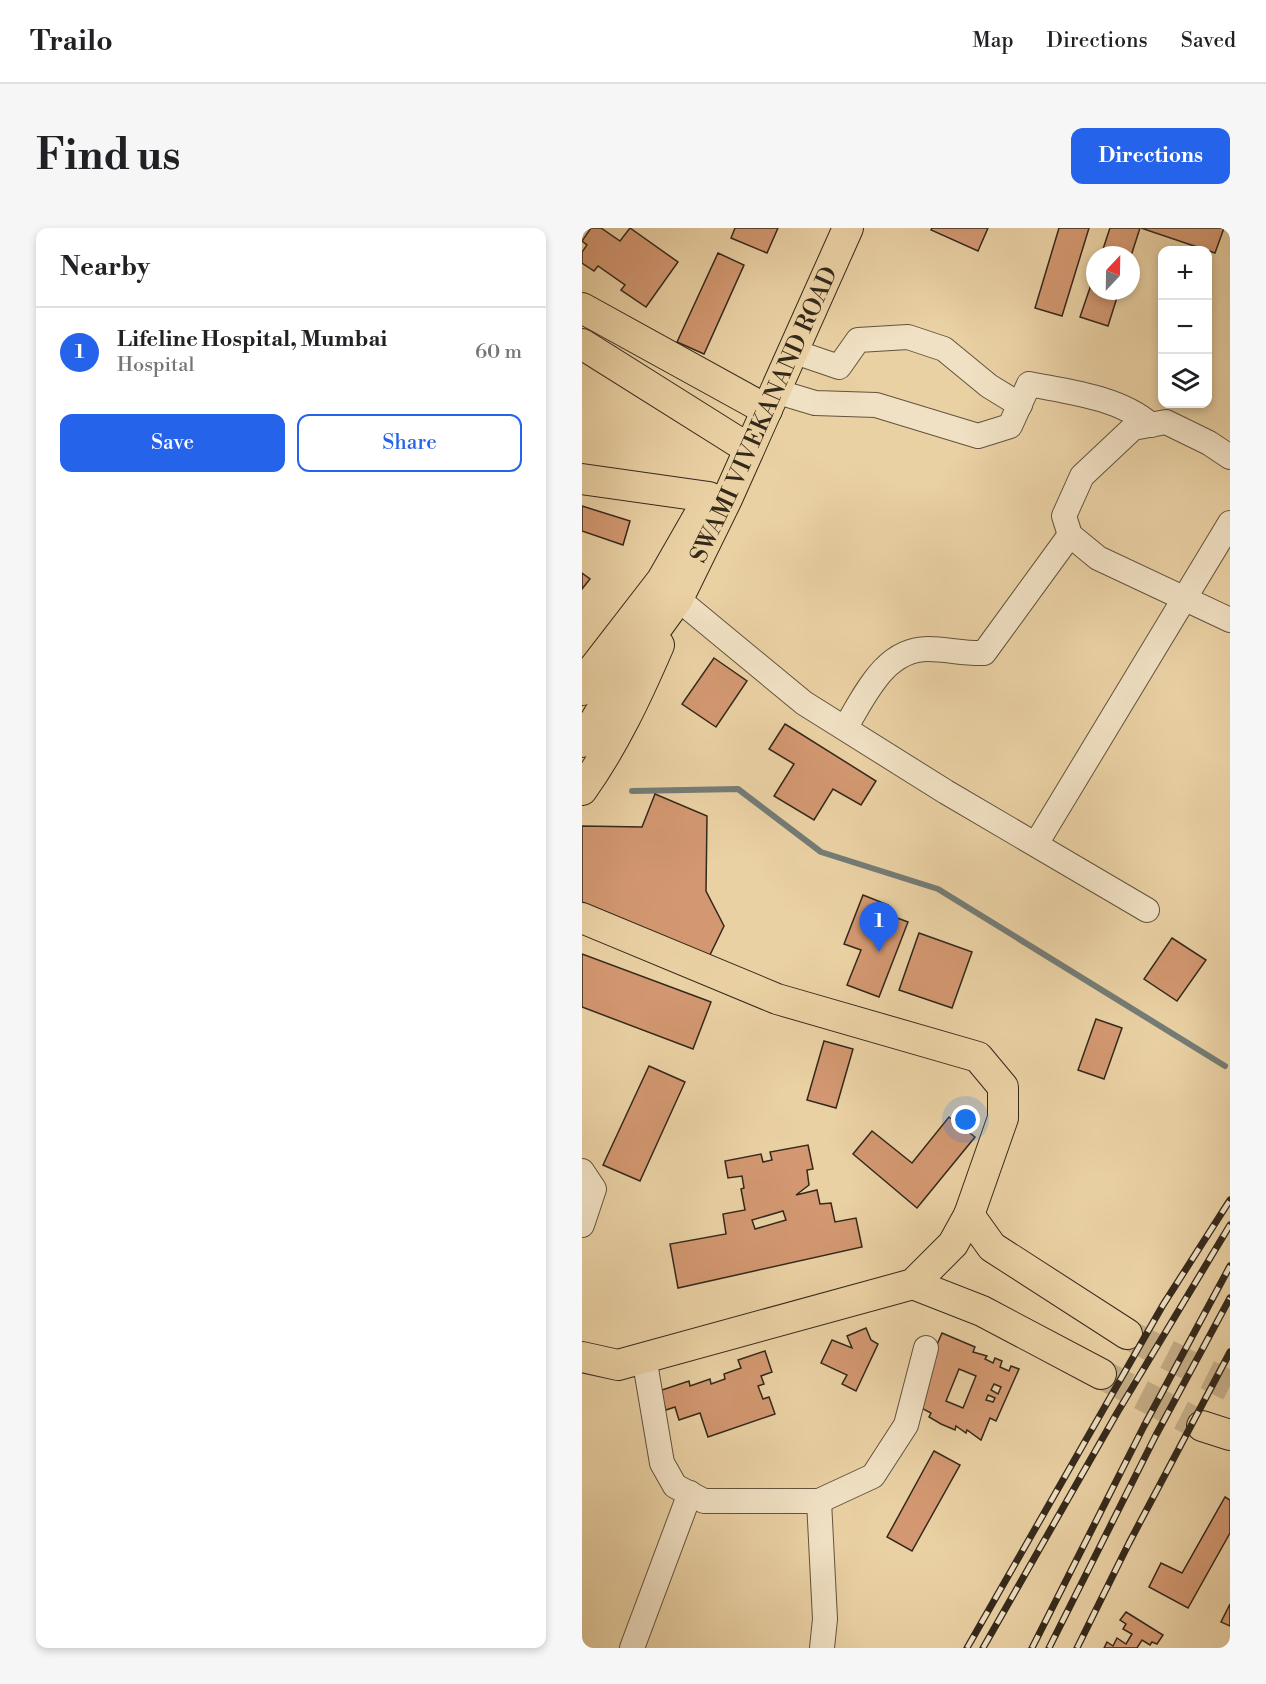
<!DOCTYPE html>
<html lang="en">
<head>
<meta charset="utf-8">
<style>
  :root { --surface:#fff; --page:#f6f6f6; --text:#202124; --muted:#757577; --line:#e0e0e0; --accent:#2563eb }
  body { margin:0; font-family:"Libre Bodoni",serif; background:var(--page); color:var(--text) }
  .controls { position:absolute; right:18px; top:18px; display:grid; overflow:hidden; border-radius:12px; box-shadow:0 3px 9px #0003 }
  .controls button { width:54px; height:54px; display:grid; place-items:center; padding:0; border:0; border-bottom:2px solid var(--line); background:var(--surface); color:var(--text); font:30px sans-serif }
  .compass { position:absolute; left:504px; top:18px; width:54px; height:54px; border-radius:50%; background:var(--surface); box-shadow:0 3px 9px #0003; rotate:22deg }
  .you { position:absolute; left:384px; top:892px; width:21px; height:21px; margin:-15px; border:4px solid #fff; border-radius:50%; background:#1a73e8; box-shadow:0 0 0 9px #1a73e833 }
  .badge { display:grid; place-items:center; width:39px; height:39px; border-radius:50%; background:var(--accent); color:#fff; font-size:20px; font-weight:700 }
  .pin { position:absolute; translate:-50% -50px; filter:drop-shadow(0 2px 3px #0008) }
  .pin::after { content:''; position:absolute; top:32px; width:21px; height:18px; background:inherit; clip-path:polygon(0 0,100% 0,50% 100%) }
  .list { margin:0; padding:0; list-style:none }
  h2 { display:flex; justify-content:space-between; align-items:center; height:78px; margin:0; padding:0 24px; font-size:26px }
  h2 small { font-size:20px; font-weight:400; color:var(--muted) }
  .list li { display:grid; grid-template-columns:39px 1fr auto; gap:18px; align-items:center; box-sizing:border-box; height:90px; padding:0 24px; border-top:2px solid var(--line) }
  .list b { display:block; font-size:22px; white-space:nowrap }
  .list p { margin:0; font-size:20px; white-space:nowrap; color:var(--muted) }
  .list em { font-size:20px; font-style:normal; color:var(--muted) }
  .actions { display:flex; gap:12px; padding:18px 24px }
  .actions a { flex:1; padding:14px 0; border:2px solid var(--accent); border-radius:12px; text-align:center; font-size:21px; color:var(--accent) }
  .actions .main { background:var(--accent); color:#fff }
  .icon { flex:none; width:33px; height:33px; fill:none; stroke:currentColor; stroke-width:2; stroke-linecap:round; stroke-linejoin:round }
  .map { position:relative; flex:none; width:648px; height:1420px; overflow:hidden; border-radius:12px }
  header { display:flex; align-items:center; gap:36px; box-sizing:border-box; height:84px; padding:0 30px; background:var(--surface); border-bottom:2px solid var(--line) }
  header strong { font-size:28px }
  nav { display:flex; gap:33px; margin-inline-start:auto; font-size:21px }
  .intro { display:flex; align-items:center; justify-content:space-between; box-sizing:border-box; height:144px; padding:0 36px }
  h1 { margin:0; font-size:42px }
  .button { padding:15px 27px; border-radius:12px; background:var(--accent); color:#fff; font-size:21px; font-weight:700 }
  main { display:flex; gap:36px; padding:0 36px }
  aside { flex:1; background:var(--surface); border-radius:12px; box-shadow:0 3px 9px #0003 }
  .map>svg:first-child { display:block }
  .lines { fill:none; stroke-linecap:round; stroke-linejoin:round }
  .stream { stroke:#747c76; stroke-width:6 }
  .building { fill:#d39871; stroke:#34291b; stroke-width:1.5; fill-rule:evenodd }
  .major-tunnel { stroke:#c6af89; stroke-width:30; stroke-dasharray:30 15; stroke-linecap:butt }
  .minor-casing { stroke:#62533d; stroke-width:26 }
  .major-casing { stroke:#34291b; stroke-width:32 }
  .minor { stroke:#f1e1c4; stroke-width:24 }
  .major { stroke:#ead1a4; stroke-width:30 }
  .rail-casing { stroke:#34291b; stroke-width:7 }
  .rail { stroke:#f1e1c4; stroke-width:4.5; stroke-dasharray:14; stroke-linecap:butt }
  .labels { text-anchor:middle; stroke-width:4.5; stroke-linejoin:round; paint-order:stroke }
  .street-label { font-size:24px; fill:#34291b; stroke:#f1e1c4 }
</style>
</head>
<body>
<header>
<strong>Trailo</strong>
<nav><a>Map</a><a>Directions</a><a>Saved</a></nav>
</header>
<div class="intro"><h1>Find us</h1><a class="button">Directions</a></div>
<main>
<aside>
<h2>Nearby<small></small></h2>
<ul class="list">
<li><span class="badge">1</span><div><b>Lifeline Hospital, Mumbai</b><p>Hospital</p></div><em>60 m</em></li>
</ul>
<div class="actions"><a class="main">Save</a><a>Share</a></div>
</aside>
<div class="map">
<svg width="648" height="1420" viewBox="0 0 648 1420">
  <rect width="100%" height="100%" fill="#ead1a4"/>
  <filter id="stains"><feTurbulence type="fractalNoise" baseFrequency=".00333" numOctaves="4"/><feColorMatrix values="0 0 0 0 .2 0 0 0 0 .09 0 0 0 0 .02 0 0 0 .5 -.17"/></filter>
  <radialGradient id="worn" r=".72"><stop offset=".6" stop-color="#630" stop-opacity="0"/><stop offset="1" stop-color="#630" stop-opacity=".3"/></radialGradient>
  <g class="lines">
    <path class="stream" d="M50,563L156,561L239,624L356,661L643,838"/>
  </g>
  <g class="building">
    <path d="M9,0H19L38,13L48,0L96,34L64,79L39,62L43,57L16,38L12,43L0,35V24L5,17L0,13Z"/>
    <path d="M153,0H196L185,25L149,10Z"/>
    <path d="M350,0H406L396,23L349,2Z"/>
    <path d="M477,0H507L480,88L453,80Z"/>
    <path d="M528,0H558L549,28L519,27Z"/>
    <path d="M559,0H642L633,25Z"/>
    <path d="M136,25L162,37L122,126L95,114Z"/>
    <path d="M513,45V63H537L526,98L498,89Z"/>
    <path d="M0,278L48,293L41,317L0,303Z"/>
    <path d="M0,345L8,351L0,361Z"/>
    <path d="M132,430L165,453L134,499L100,476Z"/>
    <path d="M203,496L294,553L279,577L251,561L232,592L192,568L212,536L187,521Z"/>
    <path d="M73,566L125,588L124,663L142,698L125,733L0,674V598L60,599Z"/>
    <path d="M281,667L306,677L302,685L326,694L297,769L265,757L279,722L262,716Z"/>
    <path d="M337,705L390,724L370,780L317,762Z"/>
    <path d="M590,710L624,732L595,773L562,751Z"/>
    <path d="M0,726L129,774L111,821L0,779Z"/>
    <path d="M514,791L540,800L522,851L496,842Z"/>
    <path d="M242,813L271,821L254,880L225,872Z"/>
    <path d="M67,838L103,854L58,953L21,937Z"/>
    <path d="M367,889L393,909L335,980L271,926L290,903L330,935Z"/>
    <path d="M226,917L231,941L225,942L227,957L214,967L235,962L238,976L249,975L253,994L274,990L280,1019L96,1060L88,1016L144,1006L141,986L163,982L159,961L162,960L160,948L146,950L143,933L179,926L181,934L190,932L188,924ZM201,983L204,992L173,1001L170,992Z"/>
    <path d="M284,1100L289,1112L296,1116L274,1163L260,1156L265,1147L239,1135L250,1112L270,1120L265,1108Z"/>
    <path d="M360,1105L393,1119L391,1124L405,1128L403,1131L411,1135L413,1130L420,1133L418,1139L427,1143L429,1138L437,1141L414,1193L408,1190L399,1212L385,1202L384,1205L374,1198L373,1202L359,1196L347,1189L349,1185L330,1175ZM377,1141L394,1148L381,1180L364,1173ZM412,1156L419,1159L416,1166L409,1162ZM406,1167L413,1170L411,1174L404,1172Z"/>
    <path d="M183,1123L190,1144L179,1148L182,1156L176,1158L181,1171L187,1169L193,1186L126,1209L118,1185L97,1192L93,1179L84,1182L77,1163L107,1153L108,1158L128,1151L129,1156L143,1151L142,1146L159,1140L156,1132Z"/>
    <path d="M352,1223L378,1237L330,1323L305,1309Z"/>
    <path d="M643,1269L648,1272V1305L606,1380L567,1359L579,1335L600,1345Z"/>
    <path d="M648,1376V1398L639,1394Z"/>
    <path d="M544,1384L581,1407L575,1416L570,1414L568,1417L560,1412L555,1420H522L525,1414L531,1418L535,1410L544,1416L550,1406L541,1401L544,1396L538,1392Z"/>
  </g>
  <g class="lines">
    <g class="major-tunnel">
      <path d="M545,1106L648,1158"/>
      <path d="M519,1146L620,1198"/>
    </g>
    <defs>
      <g id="minor">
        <path d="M210,123L257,139L276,112L326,109L362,121L407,158L438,177"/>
        <path d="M193,163L233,175L294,177L396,208L428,198L447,156C487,164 537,169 569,197"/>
        <path d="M648,229L627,215L584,194L551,200L500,248L482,288L488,307L516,330L648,392"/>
        <path d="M96,371L222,475L364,564L565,682"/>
        <path d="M263,500C283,468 302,421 346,421C365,421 383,426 402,425L488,307"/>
        <path d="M454,616L648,295"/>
        <path d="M0,943L12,961L0,997"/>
        <path d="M62,1129L80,1235L93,1258L122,1273H237L291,1248L324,1197L344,1120"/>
        <path d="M237,1273L243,1391L240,1420"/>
        <path d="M50,1420L108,1265"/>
      </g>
      <g id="major">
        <path d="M0,80L185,182"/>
        <path d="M0,116L167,221"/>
        <path d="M0,251L127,269"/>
        <path d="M0,462L12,440L80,352L120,282"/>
        <path id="s1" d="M0,514L42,445L96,371L145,271L266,0"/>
        <path d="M0,562C32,517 55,468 77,417"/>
        <path d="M0,690L195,771L396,829L421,859V890L387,987L371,1016L331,1056L36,1137L0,1129"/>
        <path d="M387,987L410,1019L545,1106"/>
        <path d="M331,1056L400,1083L519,1146"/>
        <path d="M620,1198L648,1207"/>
      </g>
    </defs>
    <use href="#minor" class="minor-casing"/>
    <use href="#major" class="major-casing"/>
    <use href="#minor" class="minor"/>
    <use href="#major" class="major"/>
    <defs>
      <g id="rail">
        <path d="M385,1420L581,1077L648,972"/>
        <path d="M401,1420L535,1185L648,997"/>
        <path d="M450,1420L562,1198L648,1038"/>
        <path d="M467,1420L574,1207L648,1070"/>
        <path d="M495,1420L547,1315L648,1124"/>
      </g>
    </defs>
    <use href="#rail" class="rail-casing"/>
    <use href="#rail" class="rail"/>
  </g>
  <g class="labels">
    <g class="street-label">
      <text dy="8" stroke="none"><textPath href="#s1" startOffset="376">SWAMI VIVEKANAND ROAD</textPath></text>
    </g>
  </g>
  <rect width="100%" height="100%" filter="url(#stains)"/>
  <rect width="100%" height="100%" fill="url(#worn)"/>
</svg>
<div class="controls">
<button>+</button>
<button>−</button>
<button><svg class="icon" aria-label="layers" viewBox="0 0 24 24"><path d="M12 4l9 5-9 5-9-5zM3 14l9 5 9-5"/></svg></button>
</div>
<svg class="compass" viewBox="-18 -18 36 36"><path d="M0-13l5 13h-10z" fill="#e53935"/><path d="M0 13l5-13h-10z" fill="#757577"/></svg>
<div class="you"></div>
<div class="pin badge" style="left:297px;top:724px">1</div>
</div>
</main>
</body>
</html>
